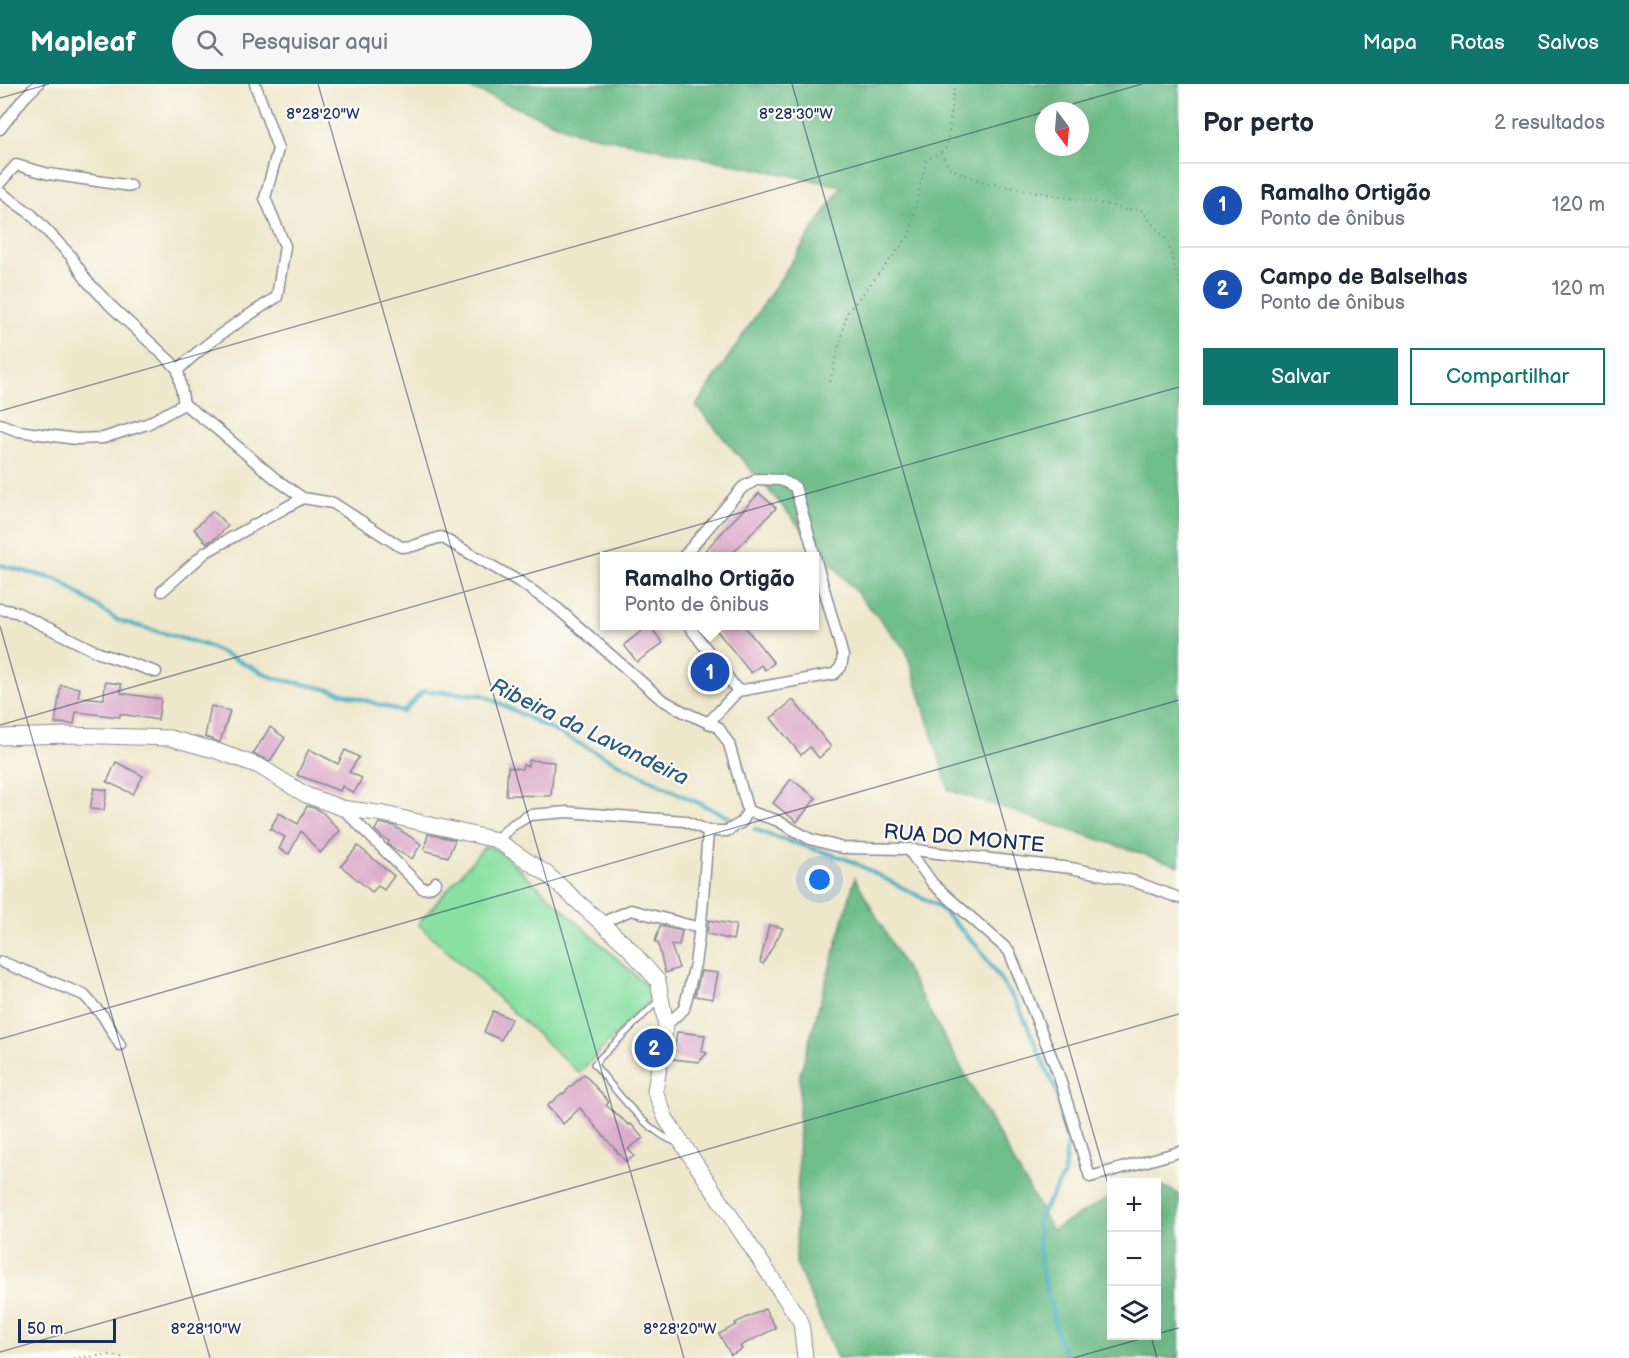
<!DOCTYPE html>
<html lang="pt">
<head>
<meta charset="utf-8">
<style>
  :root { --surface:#fff; --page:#f6f6f7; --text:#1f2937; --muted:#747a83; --line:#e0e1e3; --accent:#0f766e }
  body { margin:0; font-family:"Balsamiq Sans",sans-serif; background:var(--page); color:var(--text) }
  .controls { position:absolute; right:18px; bottom:18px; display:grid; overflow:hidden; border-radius:0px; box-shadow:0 6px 24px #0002 }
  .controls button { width:54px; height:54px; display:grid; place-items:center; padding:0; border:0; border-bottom:2px solid var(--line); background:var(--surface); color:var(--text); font:30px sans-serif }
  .compass { position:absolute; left:1035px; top:18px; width:54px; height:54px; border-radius:50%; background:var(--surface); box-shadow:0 6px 24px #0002; rotate:164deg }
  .scale { position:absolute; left:18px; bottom:15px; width:98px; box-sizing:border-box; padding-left:6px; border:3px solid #1b2f5e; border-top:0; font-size:16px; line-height:21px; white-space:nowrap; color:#1b2f5e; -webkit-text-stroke:4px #fdfcf7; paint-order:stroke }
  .you { position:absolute; left:820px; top:796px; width:21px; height:21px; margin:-15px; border:4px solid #fff; border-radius:50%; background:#1a73e8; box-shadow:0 0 0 9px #1a73e833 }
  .badge { display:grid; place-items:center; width:39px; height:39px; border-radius:50%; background:var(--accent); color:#fff; font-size:20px; font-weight:700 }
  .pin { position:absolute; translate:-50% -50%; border:3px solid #fff; box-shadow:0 2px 6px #0006 }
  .popup { position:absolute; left:600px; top:468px; width:219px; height:78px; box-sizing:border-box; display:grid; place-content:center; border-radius:0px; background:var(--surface); filter:drop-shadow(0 2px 4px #0005); font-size:20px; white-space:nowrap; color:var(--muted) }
  .popup b { font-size:22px; color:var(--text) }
  .popup::after { content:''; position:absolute; left:50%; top:100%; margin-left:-12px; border:12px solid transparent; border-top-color:var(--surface) }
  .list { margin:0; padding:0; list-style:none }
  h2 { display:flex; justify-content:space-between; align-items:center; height:78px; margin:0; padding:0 24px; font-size:26px }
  h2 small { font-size:20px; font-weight:400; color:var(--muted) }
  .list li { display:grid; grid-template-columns:39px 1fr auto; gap:18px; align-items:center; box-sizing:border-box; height:84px; padding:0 24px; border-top:2px solid var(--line) }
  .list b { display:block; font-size:22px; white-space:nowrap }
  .list p { margin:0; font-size:20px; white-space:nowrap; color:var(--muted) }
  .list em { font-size:20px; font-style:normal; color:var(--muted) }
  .actions { display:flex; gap:12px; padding:18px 24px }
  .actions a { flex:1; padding:14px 0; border:2px solid var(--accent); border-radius:0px; text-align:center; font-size:21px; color:var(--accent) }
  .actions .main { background:var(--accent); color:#fff }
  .icon { flex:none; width:33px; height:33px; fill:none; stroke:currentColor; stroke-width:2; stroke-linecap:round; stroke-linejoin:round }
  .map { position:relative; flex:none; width:1179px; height:1274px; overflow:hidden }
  header { display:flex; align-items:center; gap:36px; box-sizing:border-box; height:84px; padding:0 30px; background:var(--accent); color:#fff }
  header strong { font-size:28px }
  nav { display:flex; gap:33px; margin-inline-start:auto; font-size:21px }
  .search { width:420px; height:54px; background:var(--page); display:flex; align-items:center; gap:15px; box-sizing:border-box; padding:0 21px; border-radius:33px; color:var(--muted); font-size:22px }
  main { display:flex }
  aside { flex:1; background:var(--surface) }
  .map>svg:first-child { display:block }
  .green { fill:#8ae0a3; stroke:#528880; stroke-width:1.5 }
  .forest { fill:#6fbe89; stroke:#457674; stroke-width:1.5; fill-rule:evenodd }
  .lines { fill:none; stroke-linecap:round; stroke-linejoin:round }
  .stream { stroke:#46aec6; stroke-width:4 }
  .building { fill:#dbabcb }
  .lane-casing { stroke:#858b94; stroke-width:8 }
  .street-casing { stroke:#858b94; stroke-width:13 }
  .secondary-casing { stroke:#858b94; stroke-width:17 }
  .path { stroke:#858b94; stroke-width:2; stroke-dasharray:1.5 4.5; stroke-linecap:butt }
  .lane { stroke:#fff; stroke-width:5 }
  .street { stroke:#fff; stroke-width:10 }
  .secondary { stroke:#fff; stroke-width:15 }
  .ticks { fill:none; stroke:#1b2f5e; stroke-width:1.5; stroke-opacity:0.45 }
  .labels { text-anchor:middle; stroke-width:4.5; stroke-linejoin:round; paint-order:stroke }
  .street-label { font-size:21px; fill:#1b2f5e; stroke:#fdfcf7 }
  .water-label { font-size:22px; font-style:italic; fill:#2a5b82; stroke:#fdfcf7 }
  .ticks-label { font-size:15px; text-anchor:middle; fill:#1b2f5e; stroke:#fdfcf7; stroke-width:4.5; stroke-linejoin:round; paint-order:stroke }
</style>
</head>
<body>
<header>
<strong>Mapleaf</strong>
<div class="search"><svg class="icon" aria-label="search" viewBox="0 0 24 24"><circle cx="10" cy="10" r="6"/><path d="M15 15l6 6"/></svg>Pesquisar aqui</div>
<nav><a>Mapa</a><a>Rotas</a><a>Salvos</a></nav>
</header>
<main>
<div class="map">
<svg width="1179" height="1274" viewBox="0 0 1179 1274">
  <rect width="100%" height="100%" fill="#fdfcf7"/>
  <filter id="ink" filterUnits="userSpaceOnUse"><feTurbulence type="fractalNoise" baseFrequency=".0167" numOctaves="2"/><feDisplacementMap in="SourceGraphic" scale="12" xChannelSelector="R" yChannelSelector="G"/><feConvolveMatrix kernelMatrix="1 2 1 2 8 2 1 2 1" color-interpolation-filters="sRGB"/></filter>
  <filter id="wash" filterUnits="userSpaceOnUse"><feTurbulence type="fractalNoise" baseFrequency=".008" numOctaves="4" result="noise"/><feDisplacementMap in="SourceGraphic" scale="24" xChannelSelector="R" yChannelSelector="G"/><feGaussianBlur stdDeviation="1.35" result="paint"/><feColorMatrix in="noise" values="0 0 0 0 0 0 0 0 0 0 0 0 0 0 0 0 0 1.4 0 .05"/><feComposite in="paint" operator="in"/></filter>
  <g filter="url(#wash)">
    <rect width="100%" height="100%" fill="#efe7cb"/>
    <path class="green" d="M485,762L498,766L648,903L650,910L649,916L579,989L418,840Z"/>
    <g class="forest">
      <path d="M460,0H1179V782L949,706L906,566L696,322L842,102L576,48ZM1044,27H1080V63H1044Z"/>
      <path d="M855,794L1052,1146L1111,1113L1112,1252H1156V1099L1179,1110V1274H837L796,1179L800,990Z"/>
    </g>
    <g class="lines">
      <g class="stream">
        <path d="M0,481L59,496L117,536L205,561L274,594L332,606L403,628L423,607L483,611L677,709L731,734"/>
        <path d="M755,745L769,751L849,776L938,822L978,863L1019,923L1057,1009L1067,1059L1064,1091L1037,1137L1041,1182L1059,1258L1068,1274"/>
      </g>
    </g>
    <g id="blocks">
      <g class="building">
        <path d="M759,409L776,424L730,472H700Z"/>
        <path d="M213,427L228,442L217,453L207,459L194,445Z"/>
        <path d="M648,542H650L663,559L637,578L624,561Z"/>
        <path d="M713,542H744L774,579L765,586L761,581L751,589Z"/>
        <path d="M105,598L121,600V609L161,615L158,636L120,630V633L76,628L74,640L55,639L61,601L80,604L78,613L104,615Z"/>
        <path d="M793,616L831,663L819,674L810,663L801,671L771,634Z"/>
        <path d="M211,622L230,627L220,658L205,653Z"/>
        <path d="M270,643L285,654L270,677L253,670Z"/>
        <path d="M309,665L338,680L345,666L359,673L349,688L362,694L354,709L342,702L340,707L297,691Z"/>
        <path d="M529,676L554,678L551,712L506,711L508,683L522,685L523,681L528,682Z"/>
        <path d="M116,678L143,692L133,710L107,698Z"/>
        <path d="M791,695L816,714L797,738L773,719Z"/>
        <path d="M94,704L107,706L104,726L90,725Z"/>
        <path d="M307,722L317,725L324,730L340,747L320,769L301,747L289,770L279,765L285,753L270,745L279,729L298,740Z"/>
        <path d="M379,739L394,742L421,760L412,775L395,766L388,760L389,757L382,753L375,746Z"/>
        <path d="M428,750L455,756L448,773L424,766Z"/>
        <path d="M358,762L394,792L384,806L378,802L372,808L341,782Z"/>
        <path d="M709,836L736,841L733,856L707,850Z"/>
        <path d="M769,841L783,844L763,880L760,878Z"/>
        <path d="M660,842L682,847L679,862L671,861L679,884L665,889L658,859L655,858Z"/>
        <path d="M701,887L718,889L713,915L695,912Z"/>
        <path d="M493,927L511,935L501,956L484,948Z"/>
        <path d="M677,948L705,951L702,967L707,969L699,978L673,975Z"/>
        <path d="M584,990L609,1018L606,1021L629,1041L631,1040L643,1054L628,1065L634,1072L626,1078L580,1024L563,1040L547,1022L562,1009L563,1010Z"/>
        <path d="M765,1225L776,1244L740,1262L742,1265L731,1271L719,1250L736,1241L735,1239Z"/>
      </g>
    </g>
  </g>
  <g filter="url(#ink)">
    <use href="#blocks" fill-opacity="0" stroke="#858b94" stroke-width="1.5"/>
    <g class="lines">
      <defs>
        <path id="lane" d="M658,917L594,980C615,1005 646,1049 678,1059"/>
        <g id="street">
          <path d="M0,45L24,14L38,0"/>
          <path d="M0,99L16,81L49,90L131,102"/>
          <path d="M0,108L31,130L70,171L87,197L112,223L171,278L178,286L184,320"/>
          <path d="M178,286C207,257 243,235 277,213L285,162L265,114L278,65L255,0"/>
          <path d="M184,320L212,341L277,396L303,414L333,419L401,463L413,462L441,453L520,498L557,524L661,615L684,628L718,643L729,660L748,727L742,738L727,747H708L685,737L567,728L530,731L513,741L496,756"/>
          <path d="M0,340L18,347L76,355L103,354L147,340L184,320"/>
          <path d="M684,472L743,403L758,395L781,396L795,403L815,472"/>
          <path d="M162,507L206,468L303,414"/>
          <path d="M0,525L16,528L99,569L156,588"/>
          <path d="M689,542L738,607"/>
          <path d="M708,639L738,607L834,590L841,583L843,572L815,473"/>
          <path d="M342,724L422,804C429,805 432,803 436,798"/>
          <path d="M748,727L776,736L810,755L843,764L908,765L937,769L1071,784L1133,797L1179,814"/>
          <path d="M908,765L933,800L1009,867L1058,989L1090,1093L1179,1068"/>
          <path d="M601,839L631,826L700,844"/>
          <path d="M2,878L84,911L103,932L120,961"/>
          <path d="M666,941L684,925L695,880L702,828L708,747"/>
        </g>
        <path id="secondary" d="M0,653L68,651L170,654L214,666L259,682L306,711L342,724L384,730L496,756L547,790L628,863L658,897L666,941L655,1007L666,1035L801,1238L805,1274"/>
      </defs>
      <use href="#lane" class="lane-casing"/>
      <use href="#street" class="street-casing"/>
      <use href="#secondary" class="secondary-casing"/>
      <g class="path">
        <path d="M941,68L949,84L983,98L1109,121L1125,126L1140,125L1168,158L1179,200"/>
        <path d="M830,298L847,229L909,152L926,76L941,68L947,63L954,5L953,0"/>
        <path d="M73,1274L110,1271L126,1274"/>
      </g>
      <use href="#lane" class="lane"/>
      <use href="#street" class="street"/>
      <use href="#secondary" class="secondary"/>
    </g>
  </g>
  <path class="ticks" d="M318,0L684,1274M792,0L1112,1114M0,14L49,0M1048,27L1142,0M0,327L1044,28M0,542L210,1274M0,641L1179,303M0,955L1179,616M1156,1250L1179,1244M1151,1252L1157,1274M0,1268L1179,930M1073,1274L1151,1252"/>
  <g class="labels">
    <g class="street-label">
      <text transform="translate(964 754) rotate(5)" y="7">RUA DO MONTE</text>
    </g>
    <g class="water-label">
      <text transform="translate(590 647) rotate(26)" y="8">Ribeira da Lavandeira</text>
    </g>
  </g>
  <g class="ticks-label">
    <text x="323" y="35">8°28'20"W</text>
    <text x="796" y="35">8°28'30"W</text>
    <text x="206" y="1250">8°28'10"W</text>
    <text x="680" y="1250">8°28'20"W</text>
  </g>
</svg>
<div class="controls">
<button>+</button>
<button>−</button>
<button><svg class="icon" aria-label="layers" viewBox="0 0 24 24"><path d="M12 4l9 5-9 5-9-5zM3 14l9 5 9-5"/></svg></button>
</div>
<svg class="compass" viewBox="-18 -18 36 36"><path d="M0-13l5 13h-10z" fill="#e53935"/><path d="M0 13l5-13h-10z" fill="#747a83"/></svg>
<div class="scale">50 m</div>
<div class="you"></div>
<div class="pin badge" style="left:710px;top:588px;background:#1a4fb4">1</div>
<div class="popup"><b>Ramalho Ortigão</b>Ponto de ônibus</div>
<div class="pin badge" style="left:654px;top:964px;background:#1a4fb4">2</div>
</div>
<aside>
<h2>Por perto<small>2 resultados</small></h2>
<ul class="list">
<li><span class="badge" style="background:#1a4fb4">1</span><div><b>Ramalho Ortigão</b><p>Ponto de ônibus</p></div><em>120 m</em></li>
<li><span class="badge" style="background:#1a4fb4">2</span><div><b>Campo de Balselhas</b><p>Ponto de ônibus</p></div><em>120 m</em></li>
</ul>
<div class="actions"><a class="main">Salvar</a><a>Compartilhar</a></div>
</aside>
</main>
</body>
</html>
